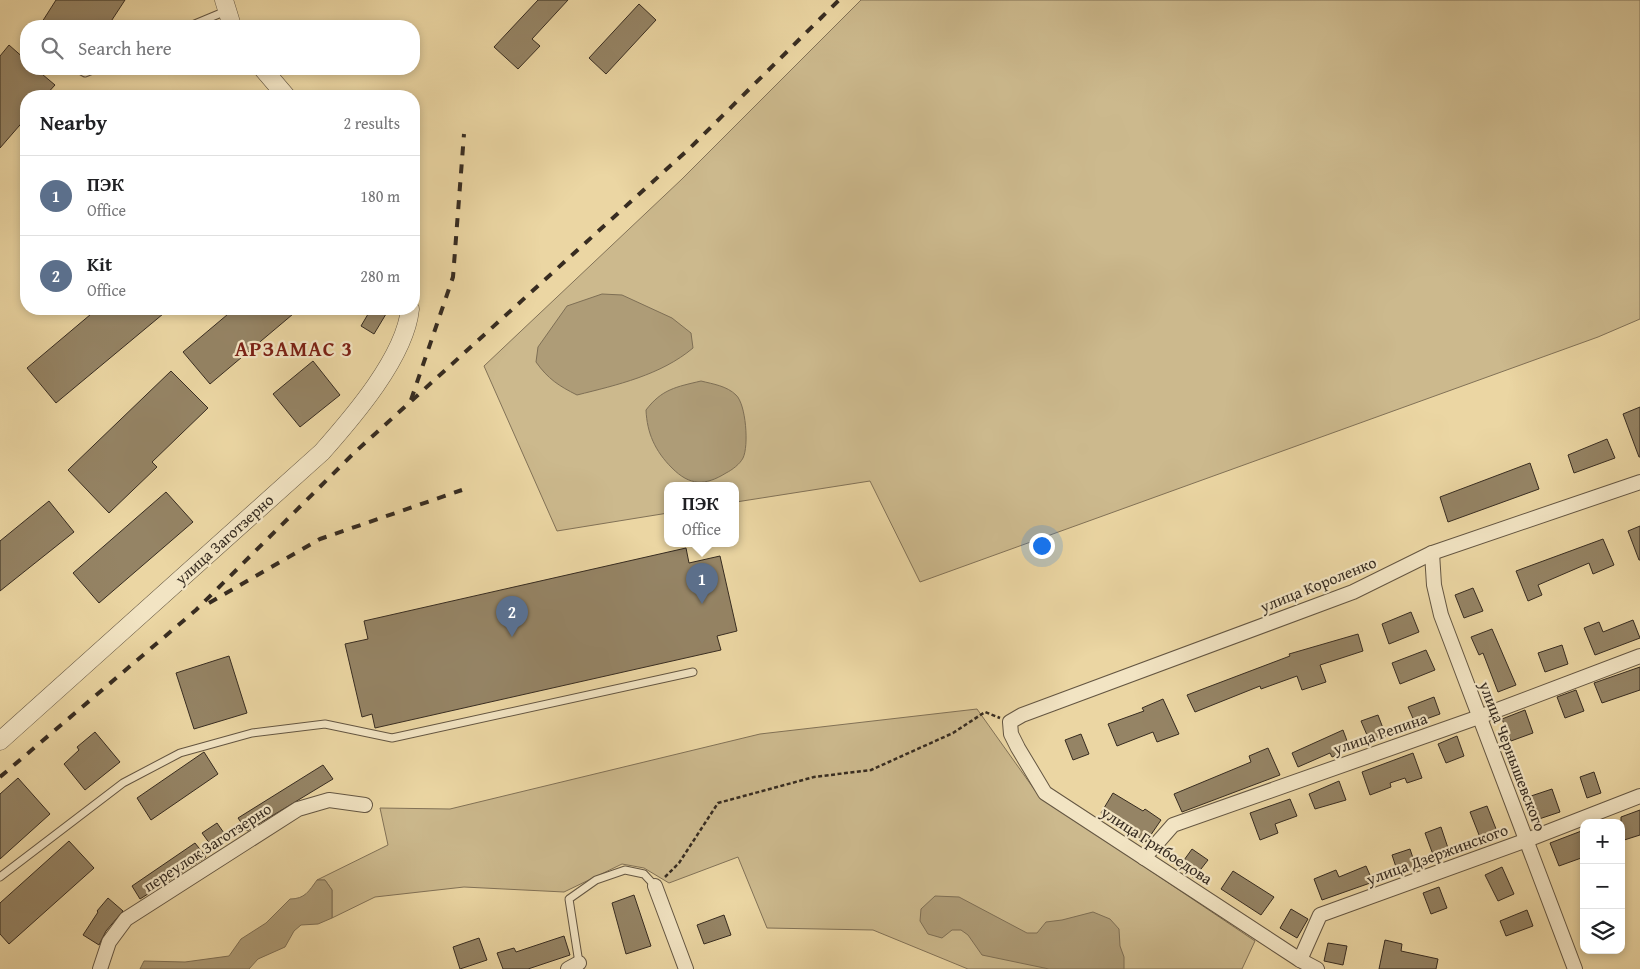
<!DOCTYPE html>
<html lang="en">
<head>
<meta charset="utf-8">
<style>
  :root { --surface:#fff; --page:#f6f6f6; --text:#202124; --muted:#757577; --line:#e0e0e0; --accent:#8f2418 }
  body { margin:0; font-family:"Gentium Book Plus",serif; background:var(--page); color:var(--text) }
  .controls { position:absolute; right:15px; bottom:15px; display:grid; overflow:hidden; border-radius:10px; box-shadow:0 2px 8px #0003 }
  .controls button { width:45px; height:45px; display:grid; place-items:center; padding:0; border:0; border-bottom:1px solid var(--line); background:var(--surface); color:var(--text); font:25px sans-serif }
  .you { position:absolute; left:1041px; top:545px; width:18px; height:18px; margin:-12px; border:4px solid #fff; border-radius:50%; background:#1a73e8; box-shadow:0 0 0 8px #1a73e833 }
  .badge { display:grid; place-items:center; width:32px; height:32px; border-radius:50%; background:var(--accent); color:#fff; font-size:16px; font-weight:700 }
  .pin { position:absolute; translate:-50% -41px; filter:drop-shadow(0 1px 2px #0008) }
  .pin::after { content:''; position:absolute; top:26px; width:18px; height:15px; background:inherit; clip-path:polygon(0 0,100% 0,50% 100%) }
  .popup { position:absolute; left:664px; top:482px; width:75px; height:65px; box-sizing:border-box; display:grid; place-content:center; border-radius:10px; background:var(--surface); filter:drop-shadow(0 1px 4px #0005); font-size:16px; white-space:nowrap; color:var(--muted) }
  .popup b { font-size:19px; color:var(--text) }
  .popup::after { content:''; position:absolute; left:50%; top:100%; margin-left:-10px; border:10px solid transparent; border-top-color:var(--surface) }
  .list { margin:0; padding:0; list-style:none }
  h2 { display:flex; justify-content:space-between; align-items:center; height:65px; margin:0; padding:0 20px; font-size:21px }
  h2 small { font-size:16px; font-weight:400; color:var(--muted) }
  .list li { display:grid; grid-template-columns:32px 1fr auto; gap:15px; align-items:center; box-sizing:border-box; height:80px; padding:0 20px; border-top:1px solid var(--line) }
  .list b { display:block; font-size:19px; white-space:nowrap }
  .list p { margin:0; font-size:16px; white-space:nowrap; color:var(--muted) }
  .list em { font-size:16px; font-style:normal; color:var(--muted) }
  .icon { flex:none; width:28px; height:28px; fill:none; stroke:currentColor; stroke-width:2; stroke-linecap:round; stroke-linejoin:round }
  .map { position:relative; flex:none; width:1640px; height:969px; overflow:hidden }
  .search { position:absolute; background:var(--surface); box-shadow:0 2px 8px #0003; left:20px; top:20px; width:400px; height:55px; display:flex; align-items:center; gap:12px; box-sizing:border-box; padding:0 18px; border-radius:20px; color:var(--muted); font-size:19px }
  .panel { position:absolute; background:var(--surface); box-shadow:0 2px 8px #0003; left:20px; top:90px; width:400px; height:225px; border-radius:20px }
  .map>svg:first-child { display:block }
  .green { fill:#ccb98d; stroke:#827257 }
  .water { fill:#ae9c77; stroke:#7e6f55 }
  .building { fill:#958465; stroke:#372c21 }
  .lines { fill:none; stroke-linecap:round; stroke-linejoin:round }
  .service-casing { stroke:#645642; stroke-width:9 }
  .minor-casing { stroke:#645642; stroke-width:16 }
  .tertiary-casing { stroke:#645642; stroke-width:19 }
  .path { stroke:#372c21; stroke-width:2.5; stroke-dasharray:4 2.5; stroke-linecap:butt }
  .service { stroke:#f2e4c3; stroke-width:7 }
  .minor { stroke:#f2e4c3; stroke-width:14 }
  .tertiary { stroke:#f2e4c3; stroke-width:18 }
  .rail { stroke:#372c21; stroke-width:4; stroke-dasharray:9 9; stroke-linecap:butt }
  .labels { text-anchor:middle; stroke-width:4.5; stroke-linejoin:round; paint-order:stroke }
  .street-label { font-size:16px; fill:#372c21; stroke:#f2e4c3 }
  .district-label { font-size:21px; font-weight:bold; letter-spacing:1px; fill:#7a1f14; stroke:#f2e4c3 }
</style>
</head>
<body>
<div class="map">
<svg width="1640" height="969" viewBox="0 0 1640 969">
  <rect width="100%" height="100%" fill="#ebd6a3"/>
  <filter id="stains"><feTurbulence type="fractalNoise" baseFrequency=".004" numOctaves="4"/><feColorMatrix values="0 0 0 0 .2 0 0 0 0 .09 0 0 0 0 .02 0 0 0 .5 -.17"/></filter>
  <radialGradient id="worn" r=".72"><stop offset=".6" stop-color="#630" stop-opacity="0"/><stop offset="1" stop-color="#630" stop-opacity=".3"/></radialGradient>
  <g class="green">
    <path d="M861,0H1640V319L1598,337L920,582L870,481L736,502V485H668V513L557,531L484,366L682,179Z"/>
    <path d="M977,709L1039,796L1255,941L1242,969H968L873,930L767,928L738,857L669,883L644,868L622,864L564,892L464,887L375,897L332,918V890L325,880H317L388,845L380,808L450,809L760,734Z"/>
  </g>
  <g class="water">
    <path d="M602,294L622,295L672,318L691,333L693,348C661,375 617,385 577,395C559,386 548,379 536,362L538,347L567,306Z"/>
    <path d="M701,381C713,384 727,386 736,395C746,404 749,446 743,458C740,464 732,470 726,473C705,486 690,486 672,468C655,451 647,433 646,410C662,389 676,387 701,381Z"/>
    <path d="M317,880H325L332,890V918L318,924L301,925L294,931L285,947L258,959L249,969H140L144,961L185,962L229,956L241,939L266,923L290,899C305,899 309,891 317,880Z"/>
    <path d="M935,896L959,897L1027,933H1037L1046,922L1062,920L1093,912L1110,919L1119,929L1120,946L1124,957V969H1049L982,955L968,935L961,930H952L942,938L928,934L920,921L921,909Z"/>
  </g>
  <g class="building">
    <path d="M56,0H125L108,26H48L42,22Z"/>
    <path d="M538,0H568L532,39L540,46L518,69L494,47Z"/>
    <path d="M639,4L656,20L606,74L589,58Z"/>
    <path d="M9,45L26,60V69H36L55,85L45,96H26V118L0,148V56Z"/>
    <path d="M97,309H169L56,403L27,368Z"/>
    <path d="M234,309H299L210,384L183,352Z"/>
    <path d="M371,309H389L374,334L361,326Z"/>
    <path d="M313,361L340,395L300,427L273,394Z"/>
    <path d="M171,371L208,408L152,462L157,467L109,513L68,470Z"/>
    <path d="M1640,407V457H1639L1623,414Z"/>
    <path d="M1607,439L1615,458L1574,473L1568,455Z"/>
    <path d="M1530,463L1539,489L1448,522L1440,497Z"/>
    <path d="M166,492L193,522L99,603L73,573Z"/>
    <path d="M49,501L74,532L0,591V541Z"/>
    <path d="M1640,526V560H1639L1628,531Z"/>
    <path d="M1603,539L1614,565L1593,574L1589,563L1538,585L1542,595L1528,601L1516,571Z"/>
    <path d="M686,548L689,563L720,556L737,631L717,636L721,650L375,728L372,714L362,717L345,644L368,639L364,621Z"/>
    <path d="M1473,588L1483,611L1464,618L1455,595Z"/>
    <path d="M1411,612L1419,632L1389,644L1382,624Z"/>
    <path d="M1633,620L1640,638L1595,655L1584,628L1599,622L1603,632Z"/>
    <path d="M1492,629L1516,685L1498,692L1483,653L1479,655L1471,637Z"/>
    <path d="M1358,634L1363,651L1320,665L1326,682L1302,690L1297,676L1261,689L1260,686L1195,712L1187,695L1290,656L1289,654Z"/>
    <path d="M1562,645L1568,664L1545,672L1538,653Z"/>
    <path d="M1426,650L1435,670L1400,684L1392,663Z"/>
    <path d="M229,656L247,713L194,729L176,673Z"/>
    <path d="M1640,667V690L1602,703L1594,683Z"/>
    <path d="M1576,690L1584,711L1565,718L1557,697Z"/>
    <path d="M1434,697L1440,714L1415,723L1408,707Z"/>
    <path d="M1163,699L1179,734L1157,742L1153,732L1117,746L1108,724L1144,711L1142,708Z"/>
    <path d="M1525,710L1533,733L1511,741L1502,719Z"/>
    <path d="M1378,715L1386,736L1370,742L1361,721Z"/>
    <path d="M1343,730L1350,749L1332,757L1330,753L1298,767L1292,753Z"/>
    <path d="M95,732L120,762L85,790L64,764L79,750L77,747Z"/>
    <path d="M1081,734L1089,754L1073,760L1065,740Z"/>
    <path d="M1457,736L1464,756L1446,763L1438,744Z"/>
    <path d="M1268,748L1280,775L1182,812L1174,794L1251,762L1249,756Z"/>
    <path d="M204,752L218,774L151,820L137,798Z"/>
    <path d="M1413,753L1422,778L1407,783L1405,778L1390,783L1391,787L1370,795L1362,772Z"/>
    <path d="M323,765L333,779L247,831L238,818Z"/>
    <path d="M1594,772L1601,793L1587,798L1580,777Z"/>
    <path d="M18,778L50,814L0,859V794Z"/>
    <path d="M1339,781L1346,800L1315,809L1309,794Z"/>
    <path d="M1552,789L1560,812L1539,819L1531,796Z"/>
    <path d="M1113,793L1143,811L1145,809L1161,820L1146,842L1101,813Z"/>
    <path d="M1290,799L1297,816L1275,824L1278,833L1260,840L1250,813Z"/>
    <path d="M1487,806L1498,834L1481,840L1470,812Z"/>
    <path d="M1640,810V835L1621,841V817Z"/>
    <path d="M217,823L224,833L210,844L202,833Z"/>
    <path d="M1441,827L1450,854L1435,860L1425,833Z"/>
    <path d="M1584,830V857L1559,866L1550,843Z"/>
    <path d="M69,841L94,868L9,944L0,934V903Z"/>
    <path d="M195,843L206,857L140,899L132,886Z"/>
    <path d="M1192,849L1208,860L1194,878L1179,867Z"/>
    <path d="M1410,849L1416,867L1398,873L1392,855Z"/>
    <path d="M1366,866L1373,882L1322,900L1314,879L1336,870L1339,877Z"/>
    <path d="M1502,867L1514,894L1498,901L1485,875Z"/>
    <path d="M1233,871L1274,897L1261,915L1221,889Z"/>
    <path d="M1439,887L1447,908L1431,914L1423,893Z"/>
    <path d="M634,895L651,946L626,954L612,903Z"/>
    <path d="M108,898L123,911L106,931L99,945L83,935L98,912L97,911Z"/>
    <path d="M1291,909L1308,919L1297,938L1280,928Z"/>
    <path d="M1527,910L1533,926L1506,936L1500,921Z"/>
    <path d="M724,915L731,935L704,944L697,925Z"/>
    <path d="M564,936L570,955L528,969H503L497,953L514,948L516,952Z"/>
    <path d="M479,938L487,960L460,969L453,947Z"/>
    <path d="M1385,940L1402,944L1401,951L1438,959L1436,969H1379Z"/>
    <path d="M1328,943L1347,946L1343,965L1324,961Z"/>
  </g>
  <g class="lines">
    <defs>
      <g id="service">
        <path d="M190,26L226,11"/>
        <path d="M78,69L85,73L95,69"/>
        <path d="M0,877L123,783L180,753L252,733L325,724L392,738L693,672"/>
        <path d="M579,963L569,899L596,880L625,870L644,874L655,886"/>
      </g>
      <g id="minor">
        <path d="M1432,553L1434,585L1441,615L1575,969"/>
        <path d="M1144,858L1173,825L1479,717L1640,656"/>
        <path d="M655,886L686,969"/>
        <path d="M1300,960L1320,915L1527,840L1640,796"/>
        <path d="M100,969L109,942L126,919L298,809L329,800L365,805"/>
        <path d="M568,969L579,963"/>
        <path d="M1317,969L1300,960L1045,793L1018,748L1011,734L1010,722L1022,715L1353,592L1432,553L1640,482"/>
      </g>
      <g id="tertiary">
        <path d="M224,0L232,26"/>
        <path d="M263,69L286,96"/>
        <path d="M0,741L322,452C353,417 405,357 410,309"/>
      </g>
    </defs>
    <use href="#service" class="service-casing"/>
    <use href="#minor" class="minor-casing"/>
    <use href="#tertiary" class="tertiary-casing"/>
    <path class="path" d="M665,877L679,863L718,803L814,777L871,770L953,733L985,712L1000,718"/>
    <use href="#service" class="service"/>
    <use href="#minor" class="minor"/>
    <use href="#tertiary" class="tertiary"/>
    <g class="rail">
      <path d="M411,400L453,277L464,134"/>
      <path d="M209,603L320,539L462,490"/>
      <path d="M0,777L196,610L354,453L691,147L839,0"/>
    </g>
  </g>
  <g class="labels">
    <g class="street-label">
      <text transform="translate(224 539) rotate(-42)" y="6">улица Заготзерно</text>
      <text transform="translate(1318 584) rotate(-22)" y="6">улица Короленко</text>
      <text transform="translate(1380 733) rotate(-19)" y="6">улица Репина</text>
      <text transform="translate(1513 756) rotate(69)" y="6">улица Чернышевского</text>
      <text transform="translate(1157 845) rotate(33)" y="6">улица Грибоедова</text>
      <text transform="translate(207 847) rotate(-33)" y="6">переулок Заготзерно</text>
      <text transform="translate(1437 854) rotate(-20)" y="6">улица Дзержинского</text>
    </g>
    <g class="district-label">
      <text x="294" y="356">АРЗАМАС 3</text>
    </g>
  </g>
  <rect width="100%" height="100%" filter="url(#stains)"/>
  <rect width="100%" height="100%" fill="url(#worn)"/>
</svg>
<div class="controls">
<button>+</button>
<button>−</button>
<button><svg class="icon" aria-label="layers" viewBox="0 0 24 24"><path d="M12 4l9 5-9 5-9-5zM3 14l9 5 9-5"/></svg></button>
</div>
<div class="you"></div>
<div class="pin badge" style="left:702px;top:604px;background:#5c6f8a">1</div>
<div class="popup"><b>ПЭК</b>Office</div>
<div class="pin badge" style="left:512px;top:637px;background:#5c6f8a">2</div>
<div class="search"><svg class="icon" aria-label="search" viewBox="0 0 24 24"><circle cx="10" cy="10" r="6"/><path d="M15 15l6 6"/></svg>Search here</div>
<section class="panel">
<h2>Nearby<small>2 results</small></h2>
<ul class="list">
<li><span class="badge" style="background:#5c6f8a">1</span><div><b>ПЭК</b><p>Office</p></div><em>180 m</em></li>
<li><span class="badge" style="background:#5c6f8a">2</span><div><b>Kit</b><p>Office</p></div><em>280 m</em></li>
</ul>
</section>
</div>
</body>
</html>
